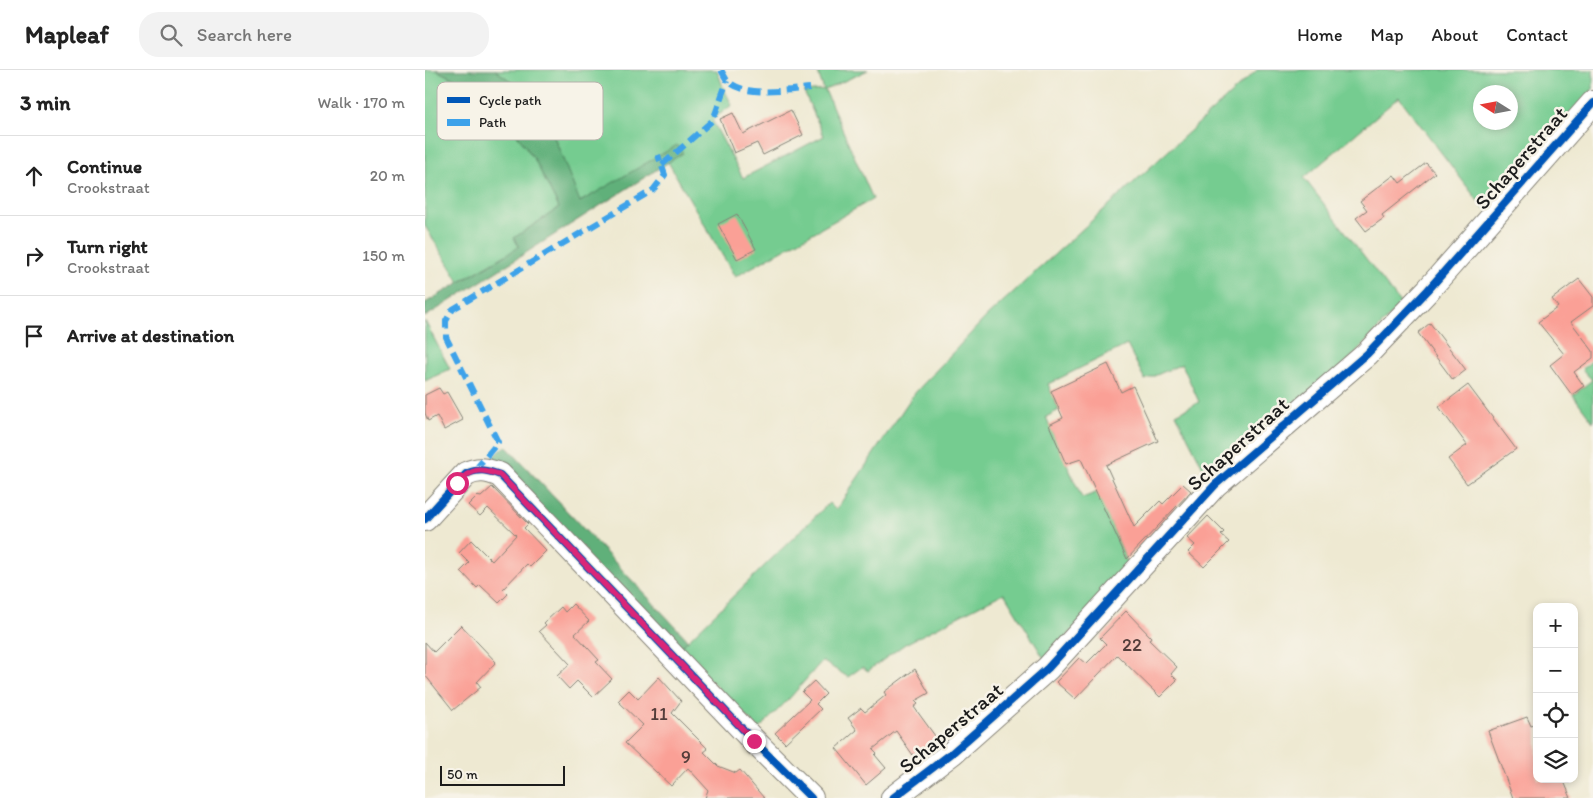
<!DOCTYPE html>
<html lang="en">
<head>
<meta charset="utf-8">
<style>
  :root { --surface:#fff; --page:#f2f2f2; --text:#222; --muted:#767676; --line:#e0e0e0 }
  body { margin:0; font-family:Itim,sans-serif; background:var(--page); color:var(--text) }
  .controls { position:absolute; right:15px; bottom:15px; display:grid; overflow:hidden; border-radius:10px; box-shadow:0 2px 8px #0003 }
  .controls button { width:45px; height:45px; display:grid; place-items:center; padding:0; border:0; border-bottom:1px solid var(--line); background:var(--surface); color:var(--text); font:25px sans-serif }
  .compass { position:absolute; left:1048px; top:15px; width:45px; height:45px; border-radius:50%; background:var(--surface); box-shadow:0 2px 8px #0003; rotate:281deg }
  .scale { position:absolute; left:15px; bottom:12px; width:125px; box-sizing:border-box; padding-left:5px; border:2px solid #1c1c1c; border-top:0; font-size:14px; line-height:18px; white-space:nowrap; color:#1c1c1c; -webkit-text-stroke:4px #f7f3e8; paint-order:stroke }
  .stop { position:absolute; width:15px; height:15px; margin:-11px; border:4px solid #db2777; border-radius:50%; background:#fff }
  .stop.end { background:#db2777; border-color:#fff; box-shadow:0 1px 5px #0008 }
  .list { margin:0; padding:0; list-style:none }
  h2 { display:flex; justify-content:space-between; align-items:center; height:65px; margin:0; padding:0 20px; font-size:21px }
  h2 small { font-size:16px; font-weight:400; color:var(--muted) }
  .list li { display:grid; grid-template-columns:32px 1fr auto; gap:15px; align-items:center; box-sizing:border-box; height:80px; padding:0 20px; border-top:1px solid var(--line) }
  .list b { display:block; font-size:19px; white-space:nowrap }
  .list p { margin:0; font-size:16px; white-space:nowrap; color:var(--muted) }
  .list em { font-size:16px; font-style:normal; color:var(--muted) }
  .icon { flex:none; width:28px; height:28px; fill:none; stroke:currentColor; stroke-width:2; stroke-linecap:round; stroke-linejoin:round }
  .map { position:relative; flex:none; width:1168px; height:728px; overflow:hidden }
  header { display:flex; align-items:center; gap:30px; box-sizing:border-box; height:70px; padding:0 25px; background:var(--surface); border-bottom:1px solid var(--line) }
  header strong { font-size:24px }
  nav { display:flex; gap:28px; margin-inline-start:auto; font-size:18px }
  .search { width:350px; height:45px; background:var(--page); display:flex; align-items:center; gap:12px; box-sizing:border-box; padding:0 18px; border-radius:20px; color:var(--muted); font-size:19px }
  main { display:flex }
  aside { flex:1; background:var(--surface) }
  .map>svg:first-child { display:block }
  .green { fill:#75cc90; stroke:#487456; fill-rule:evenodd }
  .forest { fill:#60b07a; stroke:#3e664b }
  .building { fill:#faa096 }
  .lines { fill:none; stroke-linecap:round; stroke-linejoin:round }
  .minor-casing { stroke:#858277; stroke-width:26 }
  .minor { stroke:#fff; stroke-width:24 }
  .quiet { stroke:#3da2ea; stroke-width:6; stroke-dasharray:12 6; stroke-linecap:butt }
  .cycleway-casing { stroke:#f7f3e8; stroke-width:11 }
  .cycleway { stroke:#0057b8; stroke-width:8 }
  .route { stroke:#db2777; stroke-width:6 }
  .labels { text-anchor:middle; stroke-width:5; stroke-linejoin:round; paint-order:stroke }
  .number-label { font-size:19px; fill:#543d3a }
  .street-label { font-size:21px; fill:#1c1c1c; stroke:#f7f3e8 }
  .key { fill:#f7f3e8; stroke:#b5b2ab; stroke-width:1 }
  .key-label { font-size:14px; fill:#1c1c1c }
</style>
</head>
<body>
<header>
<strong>Mapleaf</strong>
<div class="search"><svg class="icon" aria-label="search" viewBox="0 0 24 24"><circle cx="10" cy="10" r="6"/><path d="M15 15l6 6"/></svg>Search here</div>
<nav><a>Home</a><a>Map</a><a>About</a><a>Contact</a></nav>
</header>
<main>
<aside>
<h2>3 min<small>Walk · 170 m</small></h2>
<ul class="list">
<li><svg class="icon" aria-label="ahead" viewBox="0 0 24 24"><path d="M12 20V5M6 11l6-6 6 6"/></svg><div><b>Continue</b><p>Crookstraat</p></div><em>20 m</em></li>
<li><svg class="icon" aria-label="right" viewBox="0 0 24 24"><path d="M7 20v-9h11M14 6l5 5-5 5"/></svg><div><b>Turn right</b><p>Crookstraat</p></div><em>150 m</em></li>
<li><svg class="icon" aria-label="arrive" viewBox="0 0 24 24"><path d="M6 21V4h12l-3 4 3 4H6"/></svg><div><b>Arrive at destination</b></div></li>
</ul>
</aside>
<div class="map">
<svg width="1168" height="728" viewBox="0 0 1168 728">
  <rect width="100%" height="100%" fill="#f7f3e8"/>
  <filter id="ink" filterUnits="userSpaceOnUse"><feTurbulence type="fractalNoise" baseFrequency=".02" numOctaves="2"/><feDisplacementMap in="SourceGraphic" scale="10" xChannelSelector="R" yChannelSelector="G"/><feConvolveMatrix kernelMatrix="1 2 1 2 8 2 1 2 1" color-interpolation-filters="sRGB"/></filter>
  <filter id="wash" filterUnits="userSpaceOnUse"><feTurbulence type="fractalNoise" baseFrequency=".0096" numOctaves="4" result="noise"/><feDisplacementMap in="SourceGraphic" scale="20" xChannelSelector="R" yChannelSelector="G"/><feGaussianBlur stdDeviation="1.12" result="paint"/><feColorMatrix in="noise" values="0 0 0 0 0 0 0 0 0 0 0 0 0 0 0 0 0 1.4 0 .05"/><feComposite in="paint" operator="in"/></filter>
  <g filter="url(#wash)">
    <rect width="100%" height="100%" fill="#eee9d2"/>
    <g class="green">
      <path d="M0,0H11L48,18L75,40L110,90L134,138L89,168L95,177L34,212L0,156Z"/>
      <path d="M70,0H292L298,17L307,35L287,50L318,108L399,66L379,22L399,20L392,0H443L400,20L448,129L310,207L243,92L257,83L154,132L130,69L97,19Z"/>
      <path d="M832,0H1168V19L1059,139L974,27L879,108L976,234L928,286L784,409L751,344L774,332L757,294L720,310L702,275L623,314L634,340L621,347L657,428L673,422L705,499L620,590L579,523L480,574L443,601L437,597L423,607L397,591L364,629L334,659L254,579L404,433L411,440L488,325L561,247ZM1056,22H1086V52H1056Z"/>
      <path d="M0,251L25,299L0,311Z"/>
      <path d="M1168,290V352L1148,325L1167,310L1157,299Z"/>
    </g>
    <g class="forest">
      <path d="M11,0H70L97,19L130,69L155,132L252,75L258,83L0,247V233L94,177L89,168L134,138L110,90L75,40L48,18Z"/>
      <path d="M81,376L263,570L254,579L66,391L69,386Z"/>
    </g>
    <g id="blocks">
      <g class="building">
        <path d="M366,40L378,65L338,85L332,73L309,83L295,49L308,43L318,64Z"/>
        <path d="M1001,93L1010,103L957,145L959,148L941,161L931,148L942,140L935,131L969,105L975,113Z"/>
        <path d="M312,144L331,179L312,189L293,154Z"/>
        <path d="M1154,209L1168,227V236L1146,252L1168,281V288L1149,302L1159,316L1147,325L1125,295L1139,284L1113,252L1133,237L1127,229Z"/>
        <path d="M1005,253L1041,300L1028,310L993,263Z"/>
        <path d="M683,294L696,322L708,316L733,371L681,395L709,457L735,431L738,434L758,414L766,421L702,489L656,389L641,394L624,355L638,348L626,321Z"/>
        <path d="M1043,315L1091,379L1042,414L1023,389L1042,375L1014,337Z"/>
        <path d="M14,318L18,324L22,322L38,350L19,360L12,346L3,351L0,343V325Z"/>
        <path d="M67,417L103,454L99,458L121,481L105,497L102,494L78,519L83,524L74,533L55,515L52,518L36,501L44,493L34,483L46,470L67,491L91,465L63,438L55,446L43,435L52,426L56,427Z"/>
        <path d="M783,446L799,462L796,465L804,472L779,497L763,482L770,475L762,468Z"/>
        <path d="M148,534L164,551L150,564L174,590L171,592L187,609L168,627L152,611L144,619L132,606L145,594L114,561L121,555L119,553L136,537L140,542Z"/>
        <path d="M701,541L726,567L724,570L752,597L746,604L752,610L735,627L692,585L650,629L631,612L654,588L661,594L681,574L675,568Z"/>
        <path d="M36,555L71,592L52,612L56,617L28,640L0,605V572L9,582Z"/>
        <path d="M490,599L504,623L490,631L493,634L489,637L513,670L490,688L471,661L448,679L452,683L450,685L461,698L441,715L411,678L432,660L423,648L436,638L440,642L461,625L459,622Z"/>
        <path d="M234,607L256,631L247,643L283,679L279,682L293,696L311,703L315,700L339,728H280L283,720L263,698L246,716L200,673L218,655L193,631L204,620L213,629Z"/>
        <path d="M389,611L401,624L391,634L396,639L360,673L350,663L385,630L377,622Z"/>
        <path d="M1102,647L1106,656L1112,654V709H1138L1146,728H1088L1063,661Z"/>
      </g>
    </g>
  </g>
  <g filter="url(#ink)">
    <use href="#blocks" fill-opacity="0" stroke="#858277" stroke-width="1"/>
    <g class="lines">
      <defs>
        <g id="minor">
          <path d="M0,449L41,404C54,398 62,400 75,405L329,671L386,728"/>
          <path d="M468,728L527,683L623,598L790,415L942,284L1003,220L1168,33"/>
        </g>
      </defs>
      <use href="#minor" class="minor-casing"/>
      <use href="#minor" class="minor"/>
      <g class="quiet">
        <path d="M296,0C298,3 300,8 302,10C318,28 363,20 385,18"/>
        <path d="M237,95L288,50L302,11"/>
        <path d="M50,400L73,372L21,267V251L28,239L228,120L240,105L233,85"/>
      </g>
      <defs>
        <g id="cycleway">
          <path d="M0,449L41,404C54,398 62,400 75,405L329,671L386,728"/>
          <path d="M468,728L527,683L623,598L790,415L942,284L1003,220L1168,33"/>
        </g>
      </defs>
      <use href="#cycleway" class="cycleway-casing"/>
      <use href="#cycleway" class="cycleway"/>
    </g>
  </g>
  <g class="lines" filter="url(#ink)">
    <path class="route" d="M32,413C47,398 55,398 75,405L329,671"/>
  </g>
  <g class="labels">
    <g class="number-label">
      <text x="707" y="581">22</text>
      <text x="234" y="650">11</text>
      <text x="261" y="693">9</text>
    </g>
    <g class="street-label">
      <text transform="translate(1096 88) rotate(-49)" y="7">Schaperstraat</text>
      <text transform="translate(813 374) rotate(-42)" y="7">Schaperstraat</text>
      <text transform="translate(526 658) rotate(-40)" y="7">Schaperstraat</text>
    </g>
  </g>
  <rect x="12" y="12" width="166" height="58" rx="8" class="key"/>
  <rect x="22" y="27" width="23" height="6" fill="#0057b8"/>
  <rect x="22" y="49" width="23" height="7" fill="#3da2ea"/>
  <g class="key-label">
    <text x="54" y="35">Cycle path</text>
    <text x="54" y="57">Path</text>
  </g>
</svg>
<div class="controls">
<button>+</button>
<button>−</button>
<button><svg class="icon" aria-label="locate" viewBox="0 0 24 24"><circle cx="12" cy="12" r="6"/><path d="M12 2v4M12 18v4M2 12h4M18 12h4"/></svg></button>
<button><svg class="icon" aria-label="layers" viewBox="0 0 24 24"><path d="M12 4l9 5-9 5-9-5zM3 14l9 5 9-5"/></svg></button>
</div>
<svg class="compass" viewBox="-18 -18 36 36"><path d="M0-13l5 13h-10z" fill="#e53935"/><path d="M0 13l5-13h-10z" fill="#767676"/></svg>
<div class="scale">50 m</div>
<div class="stop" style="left:32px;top:413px"></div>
<div class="stop end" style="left:329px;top:671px"></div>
</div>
</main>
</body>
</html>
